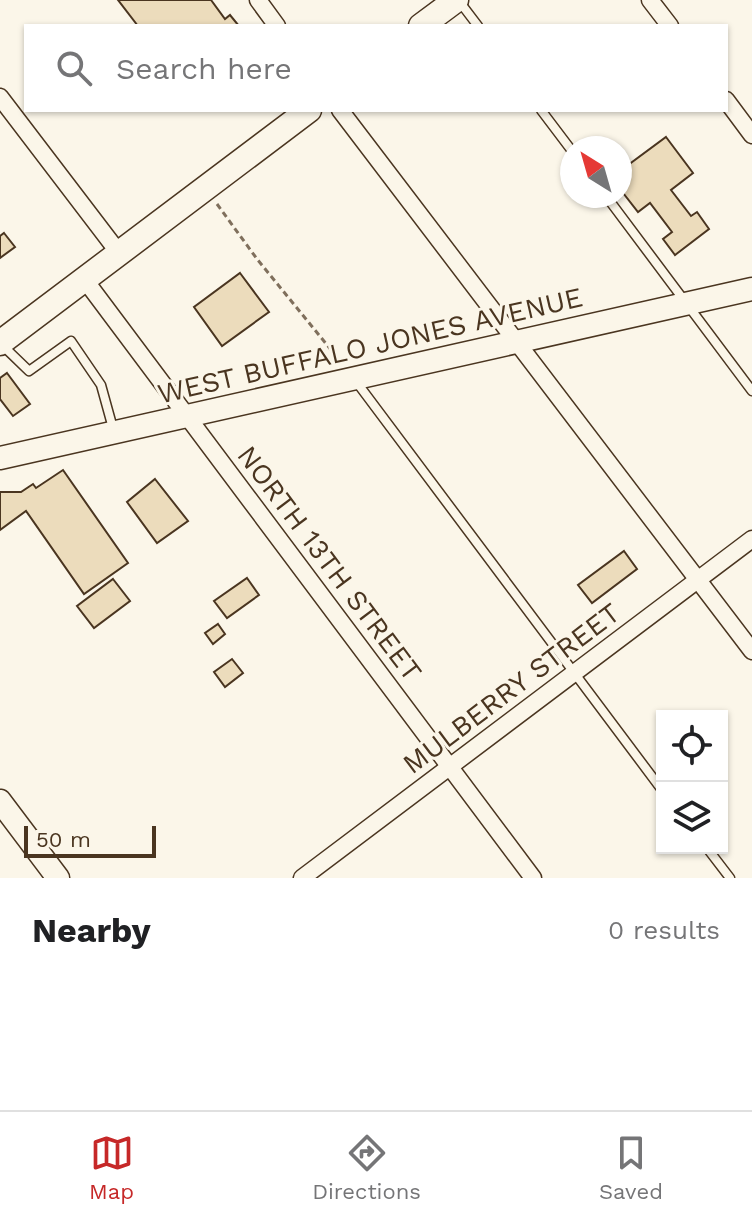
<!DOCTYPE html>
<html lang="en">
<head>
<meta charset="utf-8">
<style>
  :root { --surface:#fff; --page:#f6f6f6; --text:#202124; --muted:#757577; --line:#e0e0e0; --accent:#c62828 }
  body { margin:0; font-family:"Work Sans",sans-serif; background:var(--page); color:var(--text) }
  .controls { position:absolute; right:24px; bottom:24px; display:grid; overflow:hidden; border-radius:0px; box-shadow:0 2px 6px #0004 }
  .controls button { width:72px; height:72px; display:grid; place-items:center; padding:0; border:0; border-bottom:2px solid var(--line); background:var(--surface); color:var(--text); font:40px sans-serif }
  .compass { position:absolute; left:560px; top:136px; width:72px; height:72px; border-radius:50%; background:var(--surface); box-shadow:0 2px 6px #0004; rotate:323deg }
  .scale { position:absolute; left:24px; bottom:20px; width:132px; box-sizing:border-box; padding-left:8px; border:4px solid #4a3520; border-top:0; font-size:22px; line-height:28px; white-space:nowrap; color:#4a3520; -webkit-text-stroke:6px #fbf6e9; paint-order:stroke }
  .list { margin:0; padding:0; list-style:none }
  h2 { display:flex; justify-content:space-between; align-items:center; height:104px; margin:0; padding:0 32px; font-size:34px }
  h2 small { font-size:26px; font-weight:400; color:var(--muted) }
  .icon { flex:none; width:44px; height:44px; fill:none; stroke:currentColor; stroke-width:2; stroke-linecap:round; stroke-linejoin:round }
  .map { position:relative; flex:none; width:752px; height:878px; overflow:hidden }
  .search { position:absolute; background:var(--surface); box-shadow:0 2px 6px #0004; left:24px; right:24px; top:24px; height:88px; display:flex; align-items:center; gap:20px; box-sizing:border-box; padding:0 28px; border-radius:0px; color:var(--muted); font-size:30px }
  .sheet { height:232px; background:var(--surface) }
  nav { display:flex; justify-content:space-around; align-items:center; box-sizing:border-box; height:112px; border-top:2px solid var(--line); background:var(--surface); font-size:22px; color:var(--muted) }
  nav a { display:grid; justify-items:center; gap:4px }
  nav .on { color:var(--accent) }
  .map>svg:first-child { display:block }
  .building { fill:#ecdcbc; stroke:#4a3520; stroke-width:2 }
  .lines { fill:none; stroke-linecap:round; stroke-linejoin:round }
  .lane-casing { stroke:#4a3520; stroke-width:11 }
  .street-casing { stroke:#4a3520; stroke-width:19 }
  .secondary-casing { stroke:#4a3520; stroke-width:25 }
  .primary-casing { stroke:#4a3520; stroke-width:27 }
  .path { stroke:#7f6f5c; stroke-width:3; stroke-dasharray:6 4; stroke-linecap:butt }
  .lane { stroke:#fbf6e9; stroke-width:8 }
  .street { stroke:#fbf6e9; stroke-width:16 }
  .secondary { stroke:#fbf6e9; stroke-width:22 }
  .primary { stroke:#fbf6e9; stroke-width:24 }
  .labels { text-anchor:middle; stroke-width:6; stroke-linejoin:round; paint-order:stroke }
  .street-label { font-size:28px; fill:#4a3520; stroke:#fbf6e9 }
</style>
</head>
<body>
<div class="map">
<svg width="752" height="878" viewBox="0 0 752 878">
  <rect width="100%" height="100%" fill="#fbf6e9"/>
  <g class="building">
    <path d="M118,0H211L225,19L230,15L239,26H138Z"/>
    <path d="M666,137L693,173L671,190L691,216L697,212L709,229L675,255L663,239L672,232L650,203L638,212L620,189V171Z"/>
    <path d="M4,233L15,247L0,258V236Z"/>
    <path d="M240,273L269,312L222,346L194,307Z"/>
    <path d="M7,373L30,404L13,416L0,399V378Z"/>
    <path d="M63,470L128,563L84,594L26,511L0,530V492H21L33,484L36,488Z"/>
    <path d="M155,479L188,521L157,543L127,502Z"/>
    <path d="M624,551L637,569L592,603L578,585Z"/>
    <path d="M247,578L259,595L227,618L214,601Z"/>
    <path d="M113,579L130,601L94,628L77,606Z"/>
    <path d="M218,624L225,634L213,644L205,633Z"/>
    <path d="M232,659L243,673L225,687L214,672Z"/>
  </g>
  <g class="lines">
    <defs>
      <g id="lane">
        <path d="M459,1L478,26"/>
        <path d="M541,110L572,151"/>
        <path d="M606,196L752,391"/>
        <path d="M1,344L29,371L71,341L101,385L114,432"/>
        <path d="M355,380L662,790"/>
        <path d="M707,848L730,878"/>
      </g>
      <g id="street">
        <path d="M258,0L277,26"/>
        <path d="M650,0L670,26"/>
        <path d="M0,97L119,253"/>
        <path d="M726,100L752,135"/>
        <path d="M340,110L752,651"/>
        <path d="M85,280L533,878"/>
        <path d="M302,878L752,539"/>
      </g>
      <g id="secondary">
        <path d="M0,458L752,289"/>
        <path d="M0,801L58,878"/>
      </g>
      <g id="primary">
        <path d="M421,26L456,0"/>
        <path d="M0,343L309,110"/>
      </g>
    </defs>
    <use href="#lane" class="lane-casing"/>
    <use href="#street" class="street-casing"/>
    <use href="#secondary" class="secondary-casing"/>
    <use href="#primary" class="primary-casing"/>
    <path class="path" d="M217,204L257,259L341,362"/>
    <use href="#lane" class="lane"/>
    <use href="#street" class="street"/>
    <use href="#secondary" class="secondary"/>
    <use href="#primary" class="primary"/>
  </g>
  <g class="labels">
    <g class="street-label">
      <text transform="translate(370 345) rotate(-13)" y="10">WEST BUFFALO JONES AVENUE</text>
      <text transform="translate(330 563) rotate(53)" y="10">NORTH 13TH STREET</text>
      <text transform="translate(511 688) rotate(-37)" y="10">MULBERRY STREET</text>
    </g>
  </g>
</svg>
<div class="controls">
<button><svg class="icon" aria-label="locate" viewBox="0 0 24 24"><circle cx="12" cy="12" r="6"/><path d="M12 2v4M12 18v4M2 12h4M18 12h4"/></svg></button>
<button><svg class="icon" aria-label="layers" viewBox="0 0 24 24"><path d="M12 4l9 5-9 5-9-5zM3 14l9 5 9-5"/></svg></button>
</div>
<svg class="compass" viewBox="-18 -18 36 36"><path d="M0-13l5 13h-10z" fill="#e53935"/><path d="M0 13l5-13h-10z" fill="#757577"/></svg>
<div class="scale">50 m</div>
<div class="search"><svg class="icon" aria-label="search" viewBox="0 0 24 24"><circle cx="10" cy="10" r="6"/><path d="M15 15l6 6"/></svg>Search here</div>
</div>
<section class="sheet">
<h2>Nearby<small>0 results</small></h2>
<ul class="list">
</ul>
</section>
<nav>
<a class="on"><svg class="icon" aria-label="map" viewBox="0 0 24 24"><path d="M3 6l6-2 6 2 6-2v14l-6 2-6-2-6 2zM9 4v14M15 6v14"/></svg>Map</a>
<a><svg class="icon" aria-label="directions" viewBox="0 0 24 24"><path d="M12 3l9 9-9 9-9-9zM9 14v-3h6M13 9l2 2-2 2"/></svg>Directions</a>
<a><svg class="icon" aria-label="saved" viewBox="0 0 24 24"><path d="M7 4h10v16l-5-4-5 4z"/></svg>Saved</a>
</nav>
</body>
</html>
